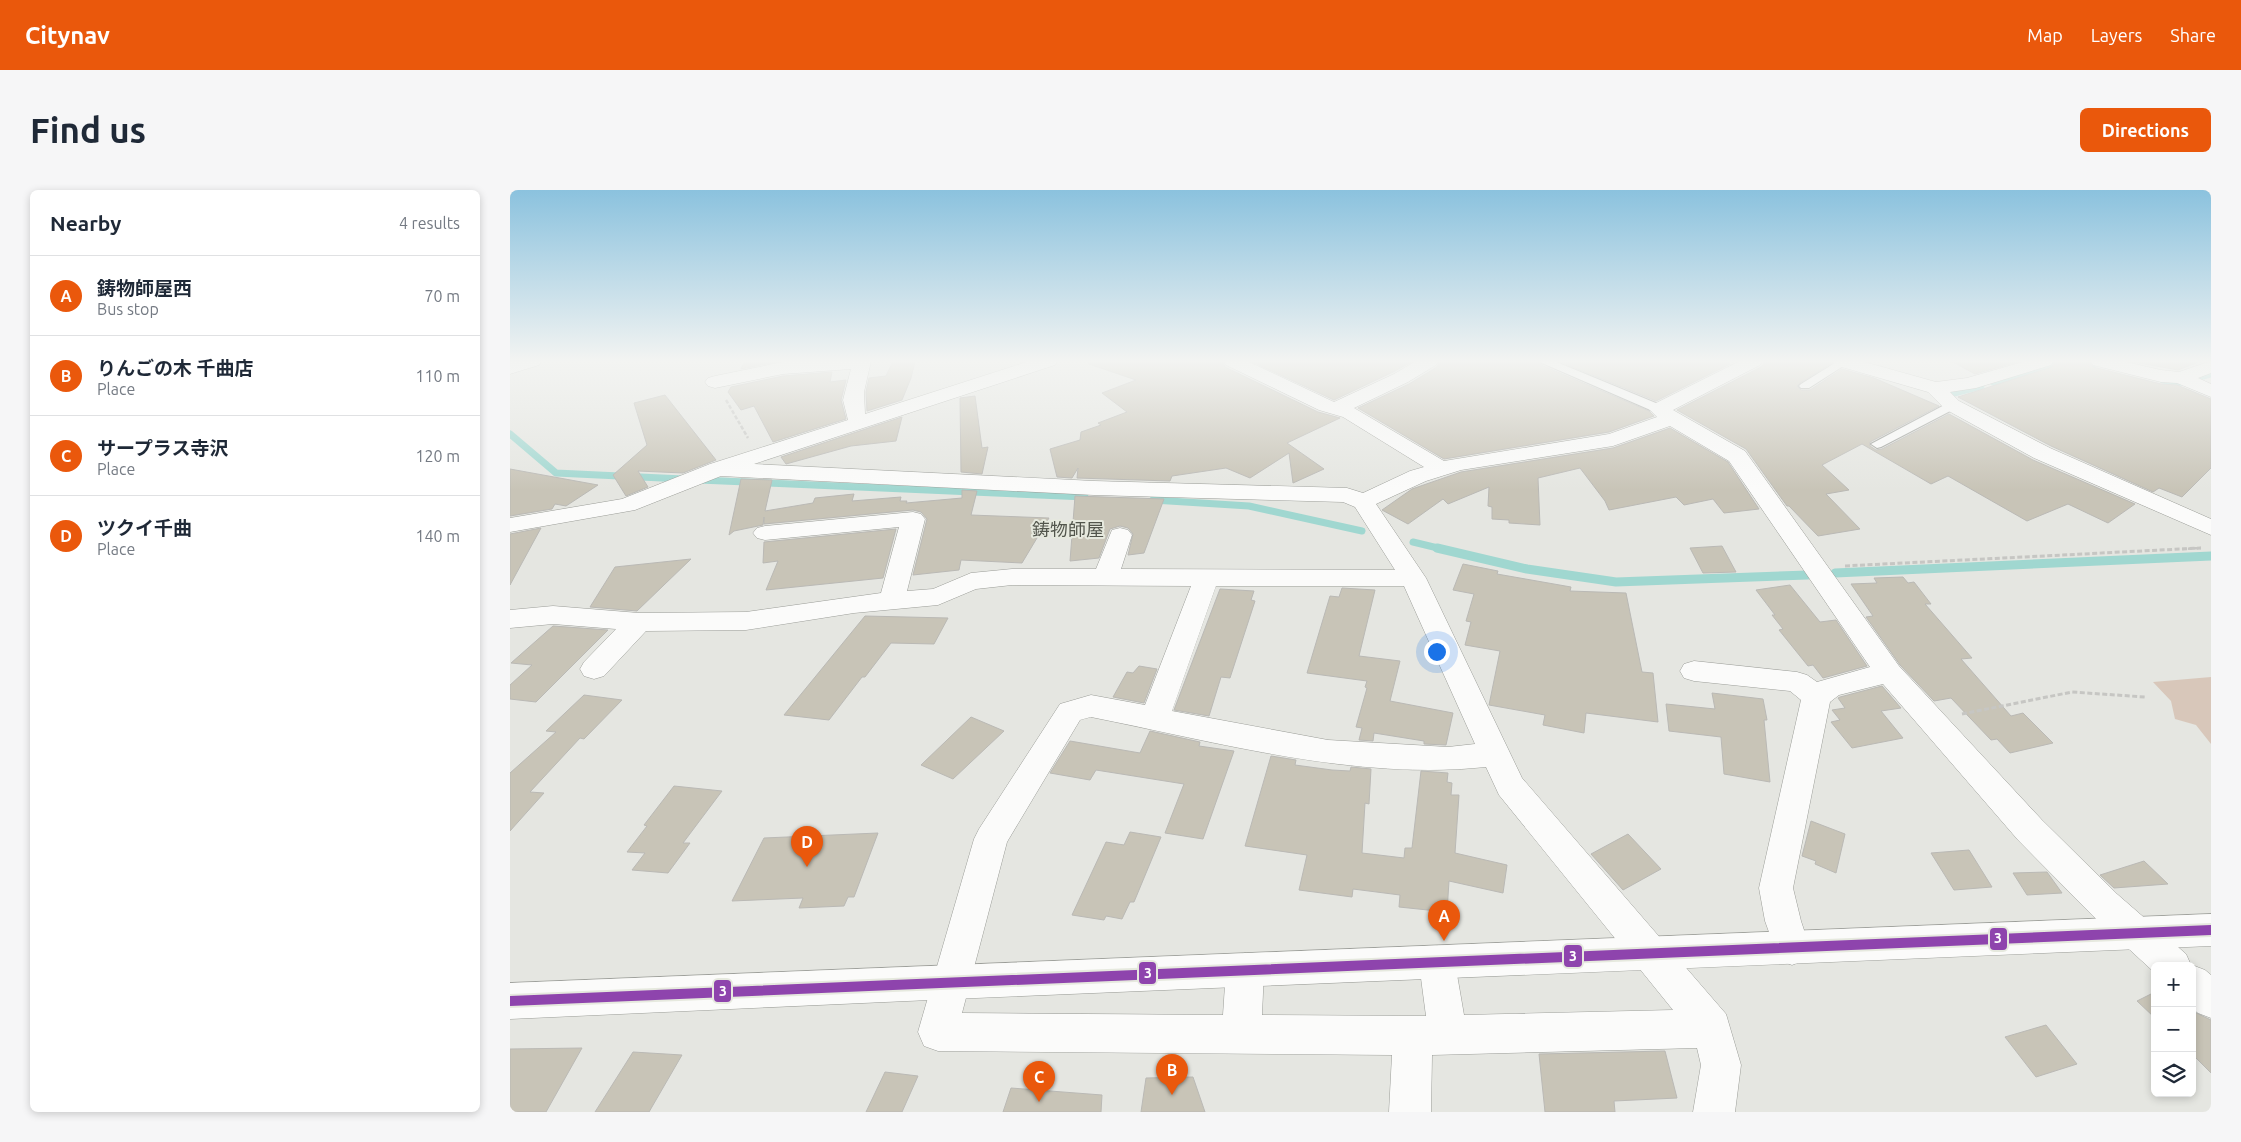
<!DOCTYPE html>
<html lang="en">
<head>
<meta charset="utf-8">
<style>
  :root { --surface:#fff; --page:#f6f6f7; --text:#1f2937; --muted:#747a83; --line:#e0e1e3; --accent:#ea580c }
  body { margin:0; font-family:Ubuntu,"Noto Sans JP",sans-serif; background:var(--page); color:var(--text) }
  .controls { position:absolute; right:15px; bottom:15px; display:grid; overflow:hidden; border-radius:8px; box-shadow:0 2px 8px #0003 }
  .controls button { width:45px; height:45px; display:grid; place-items:center; padding:0; border:0; border-bottom:1px solid var(--line); background:var(--surface); color:var(--text); font:25px sans-serif }
  .you { position:absolute; left:926px; top:461px; width:18px; height:18px; margin:-12px; border:4px solid #fff; border-radius:50%; background:#1a73e8; box-shadow:0 0 0 8px #1a73e833 }
  .badge { display:grid; place-items:center; width:32px; height:32px; border-radius:50%; background:var(--accent); color:#fff; font-size:16px; font-weight:700 }
  .pin { position:absolute; translate:-50% -41px; filter:drop-shadow(0 1px 2px #0008) }
  .pin::after { content:''; position:absolute; top:26px; width:18px; height:15px; background:inherit; clip-path:polygon(0 0,100% 0,50% 100%) }
  .list { margin:0; padding:0; list-style:none }
  h2 { display:flex; justify-content:space-between; align-items:center; height:65px; margin:0; padding:0 20px; font-size:21px }
  h2 small { font-size:16px; font-weight:400; color:var(--muted) }
  .list li { display:grid; grid-template-columns:32px 1fr auto; gap:15px; align-items:center; box-sizing:border-box; height:80px; padding:0 20px; border-top:1px solid var(--line) }
  .list b { display:block; font-size:19px; white-space:nowrap }
  .list p { margin:0; font-size:16px; white-space:nowrap; color:var(--muted) }
  .list em { font-size:16px; font-style:normal; color:var(--muted) }
  .icon { flex:none; width:28px; height:28px; fill:none; stroke:currentColor; stroke-width:2; stroke-linecap:round; stroke-linejoin:round }
  .map { position:relative; flex:none; width:1701px; height:922px; overflow:hidden; border-radius:8px }
  header { display:flex; align-items:center; gap:30px; box-sizing:border-box; height:70px; padding:0 25px; background:var(--accent); color:#fff }
  header strong { font-size:24px }
  nav { display:flex; gap:28px; margin-inline-start:auto; font-size:18px }
  .intro { display:flex; align-items:center; justify-content:space-between; box-sizing:border-box; height:120px; padding:0 30px }
  h1 { margin:0; font-size:35px }
  .button { padding:12px 22px; border-radius:8px; background:var(--accent); color:#fff; font-size:18px; font-weight:700 }
  main { display:flex; gap:30px; padding:0 30px }
  aside { flex:1; background:var(--surface); border-radius:8px; box-shadow:0 2px 8px #0003 }
  .map>svg:first-child { display:block }
  .green { fill:#d8c7ba }
  .lines { fill:none; stroke-linecap:round; stroke-linejoin:round }
  .stream-far1 { stroke:#a0d7d0; stroke-width:7 }
  .stream { stroke:#a0d7d0; stroke-width:9 }
  .building { fill:#c8c4b7; stroke:#bab9b5 }
  .service-casing { stroke:#9b9d98; stroke-width:2 }
  .minor-casing { stroke:#9b9d98; stroke-width:1 }
  .tertiary-casing { stroke:#9b9d98; stroke-width:1 }
  .path-far1 { stroke:#c6c6c3; stroke-width:2.5; stroke-dasharray:4 2; stroke-linecap:butt }
  .path { stroke:#c6c6c3; stroke-width:3; stroke-dasharray:5 2.5; stroke-linecap:butt }
  .service { fill:#fbfbfa; fill-rule:evenodd }
  .minor { fill:#fbfbfa; fill-rule:evenodd }
  .tertiary { fill:#fbfbfa; fill-rule:evenodd }
  .bus-1-casing { stroke:#e6e9de; stroke-width:14 }
  .bus-1 { stroke:#8e44ad; stroke-width:10 }
  .labels { text-anchor:middle; stroke-width:4; stroke-linejoin:round; paint-order:stroke }
  .quarter-label { font-size:18px; fill:#52554c; stroke:#e6e9de }
  .line-badge { stroke:#e6e9de; stroke-width:2 }
  .badge-label { font-size:14px; text-anchor:middle; font-weight:bold; fill:#fff }
</style>
</head>
<body>
<header>
<strong>Citynav</strong>
<nav><a>Map</a><a>Layers</a><a>Share</a></nav>
</header>
<div class="intro"><h1>Find us</h1><a class="button">Directions</a></div>
<main>
<aside>
<h2>Nearby<small>4 results</small></h2>
<ul class="list">
<li><span class="badge">A</span><div><b>鋳物師屋西</b><p>Bus stop</p></div><em>70 m</em></li>
<li><span class="badge">B</span><div><b>りんごの木 千曲店</b><p>Place</p></div><em>110 m</em></li>
<li><span class="badge">C</span><div><b>サープラス寺沢</b><p>Place</p></div><em>120 m</em></li>
<li><span class="badge">D</span><div><b>ツクイ千曲</b><p>Place</p></div><em>140 m</em></li>
</ul>
</aside>
<div class="map">
<svg width="1701" height="922" viewBox="0 0 1701 922">
  <rect width="100%" height="100%" fill="#e5e6e1"/>
  <path class="green" d="M1701,487V554L1686,535L1665,529L1661,511L1643,492Z"/>
  <g class="lines">
    <g class="stream-far1">
      <path d="M1653,190L1667,193L1701,184"/>
      <path d="M1483,192L1560,171L1584,174"/>
      <path d="M1430,200L1444,203L1471,196"/>
      <path d="M0,244L46,283L173,289"/>
      <path d="M189,290L575,307"/>
      <path d="M643,310L739,316L852,341"/>
      <path d="M903,352L932,359"/>
    </g>
    <g class="stream">
      <path d="M927,358L1017,379L1106,392L1298,385"/>
      <path d="M1325,383L1701,366"/>
    </g>
  </g>
  <g class="building">
    <path d="M235,171H271L231,179Z"/>
    <path d="M383,171H405L401,188L392,210L357,221L356,202L359,188L376,186Z"/>
    <path d="M579,171H712L715,177L808,222L830,228L777,253L814,279L783,293L779,263L740,288L716,278L662,286L660,291L567,288L568,278L562,288L547,287L540,259L570,250L571,242L591,235L588,233L617,222L592,203L626,190L579,174Z"/>
    <path d="M740,171H903L883,182L824,210Z"/>
    <path d="M930,171H1029L1031,175L1139,221L1144,226L1099,242L934,269L848,218L899,194L927,177Z"/>
    <path d="M1048,171H1213L1220,174L1146,211Z"/>
    <path d="M1256,171H1321L1322,173L1290,193L1287,196L1291,200H1300L1332,179L1364,188L1429,216L1360,252V256L1366,260L1372,259L1439,224L1523,270L1625,314L1598,333L1558,314L1517,331L1438,286L1421,294L1352,254L1312,275L1339,300L1316,304L1350,339L1308,346L1279,316H1277L1236,259L1167,220L1251,177Z"/>
    <path d="M1441,171H1511L1465,184Z"/>
    <path d="M1545,171H1579L1583,177L1651,194L1667,195L1701,209V278L1672,307L1649,298L1643,302L1541,256L1448,207L1542,177Z"/>
    <path d="M1618,171H1686V173L1668,180Z"/>
    <path d="M322,182L320,192L336,190L331,210L336,229L263,252L244,216L231,220L218,202L221,197L273,186Z"/>
    <path d="M155,205L206,270L173,283L128,281L138,297L116,306L103,285L137,255L124,213Z"/>
    <path d="M465,206L472,258L478,257L472,284L451,282L450,208Z"/>
    <path d="M392,227L386,251L341,256L276,274L271,267Z"/>
    <path d="M1160,238L1218,272L1249,319L1214,323L1203,309L1174,315L1166,307L1099,320L1095,311L1070,278L1028,288L1030,335L999,333V330L982,329V317L978,316L979,297L938,314L933,309L898,334L872,320L902,299L951,282L1103,258Z"/>
    <path d="M0,279L88,295L56,316L45,314L42,319L0,326Z"/>
    <path d="M231,289L262,290L255,321L303,313L305,308L344,304L342,311L391,307L390,311H397L396,313L452,308V300L467,301L461,325L539,328L512,373L451,370L449,380L403,385L417,329L411,322L403,320L254,334V327L253,335L224,341L219,345Z"/>
    <path d="M565,306L654,309L634,363L618,365L623,344L618,338L610,336L600,339L589,368L560,371Z"/>
    <path d="M31,338L0,395V344Z"/>
    <path d="M386,339L373,388L256,400L268,371L253,373L254,352Z"/>
    <path d="M1212,356L1226,382L1193,383L1180,358Z"/>
    <path d="M181,369L127,421L80,417L105,377Z"/>
    <path d="M953,374L988,381L987,384L1061,397L1060,401L1116,403L1132,482L1143,483L1148,532L1076,523L1074,543L1033,535L1035,525L979,515L990,461L955,455L961,432L956,431L964,404L943,400Z"/>
    <path d="M1393,387L1398,393L1404,392L1421,414H1415L1462,468L1451,469L1501,526L1513,523L1543,553L1500,563L1487,549L1481,550L1441,508L1424,511L1390,475L1356,427L1363,426L1341,394L1367,393L1364,388Z"/>
    <path d="M1280,395L1310,432L1326,430L1357,476L1313,488L1303,475L1298,476L1269,440L1273,439L1262,425H1265L1246,400Z"/>
    <path d="M832,398L865,400L849,466L890,471L880,511L943,523L936,555L914,554V551L864,543L863,551L849,550L852,538L846,537L857,498L855,497L857,491L797,483L820,406L829,407Z"/>
    <path d="M710,399L744,401L741,410L745,411L720,488L711,487L699,526L664,520Z"/>
    <path d="M355,426L438,428L424,454L381,453L355,487H352L319,530L274,525Z"/>
    <path d="M43,436L98,440L26,512L0,509V495L22,475L1,473Z"/>
    <path d="M629,476L647,479L634,513L603,507L617,482L623,483Z"/>
    <path d="M1372,496L1391,518L1371,521L1393,548L1342,558L1321,532L1330,530L1322,520L1335,518L1328,508L1330,507Z"/>
    <path d="M1202,503L1253,509L1257,530H1254L1260,592L1214,584L1211,547L1159,541L1156,514L1205,519Z"/>
    <path d="M74,505L112,510L74,549L70,548L20,602L34,603L0,641V583L46,542L36,541Z"/>
    <path d="M461,527L494,541L443,589L411,575Z"/>
    <path d="M640,541L690,552L689,556L724,561L693,649L655,643L674,594L586,580L580,590L540,583L560,551L630,563Z"/>
    <path d="M761,566L786,570L785,575L822,580L840,581L841,577L861,579L859,614L855,613L852,663L894,668L895,658H902L911,581L938,583L937,592L942,593L941,605H949L945,663L997,675L993,703L939,691L937,722L889,717L890,705L843,699L842,707L789,700L797,665L735,656Z"/>
    <path d="M164,596L212,601L173,653H180L158,683L122,680L135,663L117,662L137,636L134,635Z"/>
    <path d="M1301,631L1335,644L1326,683L1305,674L1306,671L1292,666Z"/>
    <path d="M620,642L651,647L624,712H620L612,729L596,726L594,730L562,725L596,652L614,655Z"/>
    <path d="M368,643L344,707H338L334,716L289,718L293,708L222,711L254,648Z"/>
    <path d="M1118,644L1151,679L1113,700L1081,664Z"/>
    <path d="M1459,660L1482,697L1444,700L1421,663Z"/>
    <path d="M1634,671L1658,694L1604,698L1590,685Z"/>
    <path d="M1537,682L1552,703L1517,705L1503,683Z"/>
    <path d="M1645,802V828L1627,811Z"/>
    <path d="M1682,821L1701,830V883L1682,864Z"/>
    <path d="M1536,835L1567,874L1526,887L1495,847Z"/>
    <path d="M72,858L36,922H0V859Z"/>
    <path d="M1155,861L1167,908L1104,911L1105,922H1035L1029,864Z"/>
    <path d="M123,862L172,865L139,922H85Z"/>
    <path d="M375,882L408,886L392,922H356Z"/>
    <path d="M683,887L695,922H631L636,888Z"/>
    <path d="M501,898L592,905L591,922H493Z"/>
  </g>
  <g class="lines">
    <defs>
      <g id="service">
        <path d="M1031,171H1044L1153,216L1155,219L1153,222H1145L1032,173Z"/>
        <path d="M1328,171H1341L1299,198H1291L1289,196L1291,194Z"/>
        <path d="M1442,211L1446,212L1448,215L1446,218L1371,257L1367,258L1361,254Z"/>
      </g>
      <g id="minor">
        <path d="M4,171H31L29,175L0,184V172Z"/>
        <path d="M297,171H361L354,202L355,224L520,171H547L545,175L244,274L584,291L837,298L853,303L900,281L914,277L833,227L809,220L716,175L714,171H737L824,212L884,184L906,171H928L926,175L898,192L844,218L934,271L1099,244L1147,227L1139,219L1142,215L1230,171H1252L1250,175L1163,220L1235,261L1389,476L1532,630L1607,704L1676,764L1681,775H1682L1695,780L1701,785V828L1688,823L1682,818V776H1645V783L1583,726L1508,650L1373,494L1329,505L1320,512L1283,698L1291,731L1300,758L1295,770L1282,775L1269,770L1255,731L1249,698L1291,510L1280,501L1184,491L1174,488L1170,481L1174,474L1184,471L1287,482L1297,485L1307,492L1360,477L1219,271L1160,236L1103,256L951,280L916,291L866,314L916,388L1012,588L1216,824L1231,875L1225,922H1183L1191,875L1187,858L922,865L921,922H879L882,865L428,861L414,856L408,842L464,649L469,639L550,514L581,505L635,515L681,396L502,395L466,399L428,415L344,423L236,440L136,441L94,486L84,489L74,486L70,479L74,472L106,439L43,434L0,438V420L43,416L129,423L236,422L371,403L389,337L255,350L247,348L243,343L247,338L255,336L403,322L411,324L415,329L397,401L423,399L461,383L502,379H586L602,340L610,338L618,340L622,345L611,379L885,380L845,317L833,312L584,305L211,286L125,320L0,342V328L112,309L200,274L338,230L333,210L341,179L273,184L205,198L198,196L195,192L198,188L205,186L273,172ZM706,396H894L965,554L938,557L818,550L662,521ZM581,527C707,552 847,591 976,577L989,605L1163,820L954,825L945,773L940,761L927,756L914,761L909,773L916,826L752,825L754,780L748,768L735,763L722,768L716,780L713,825L452,823L497,652L570,530Z"/>
        <path d="M1323,171H1351L1426,192L1457,188L1516,171H1543L1541,175L1466,198L1440,202L1449,211L1540,258L1701,329V345L1524,268L1435,219L1418,202L1325,175Z"/>
        <path d="M1581,171H1611L1651,180L1669,182L1701,171V183L1688,188L1701,194V207L1667,193L1651,192L1583,175Z"/>
      </g>
      <path id="tertiary" d="M1701,724V756L442,809L0,829V793Z"/>
    </defs>
    <use href="#service" class="service-casing"/>
    <use href="#minor" class="minor-casing"/>
    <use href="#tertiary" class="tertiary-casing"/>
    <g class="path-far1">
      <path d="M216,210L238,248"/>
      <path d="M1672,359L1691,358"/>
    </g>
    <g class="path">
      <path d="M1335,376L1691,358"/>
      <path d="M1452,524L1562,502L1635,507"/>
    </g>
    <use href="#service" class="service"/>
    <use href="#minor" class="minor"/>
    <use href="#tertiary" class="tertiary"/>
    <defs>
      <path id="bus-1" d="M0,811L1701,740"/>
    </defs>
    <use href="#bus-1" class="bus-1-casing"/>
    <use href="#bus-1" class="bus-1"/>
  </g>
  <linearGradient id="sky" x2="0" y2="1"><stop stop-color="#8bc2de"/><stop offset="0.57" stop-color="#f3f4f2"/><stop offset="1" stop-color="#f3f4f2" stop-opacity="0"/></linearGradient>
  <rect width="1701" height="300" fill="url(#sky)"/>
  <g class="labels">
    <g class="quarter-label">
      <text x="558" y="346">鋳物師屋</text>
    </g>
  </g>
  <g class="line-badge">
    <rect x="1479" y="737" width="19" height="24" rx="5" fill="#8e44ad"/>
    <rect x="1053" y="754" width="20" height="24" rx="5" fill="#8e44ad"/>
    <rect x="628" y="771" width="19" height="24" rx="5" fill="#8e44ad"/>
    <rect x="203" y="789" width="19" height="24" rx="5" fill="#8e44ad"/>
  </g>
  <g class="badge-label">
    <text x="1488" y="753">3</text>
    <text x="1063" y="771">3</text>
    <text x="638" y="788">3</text>
    <text x="213" y="806">3</text>
  </g>
</svg>
<div class="controls">
<button>+</button>
<button>−</button>
<button><svg class="icon" aria-label="layers" viewBox="0 0 24 24"><path d="M12 4l9 5-9 5-9-5zM3 14l9 5 9-5"/></svg></button>
</div>
<div class="you"></div>
<div class="pin badge" style="left:934px;top:751px">A</div>
<div class="pin badge" style="left:662px;top:905px">B</div>
<div class="pin badge" style="left:529px;top:912px">C</div>
<div class="pin badge" style="left:297px;top:677px">D</div>
</div>
</main>
</body>
</html>
